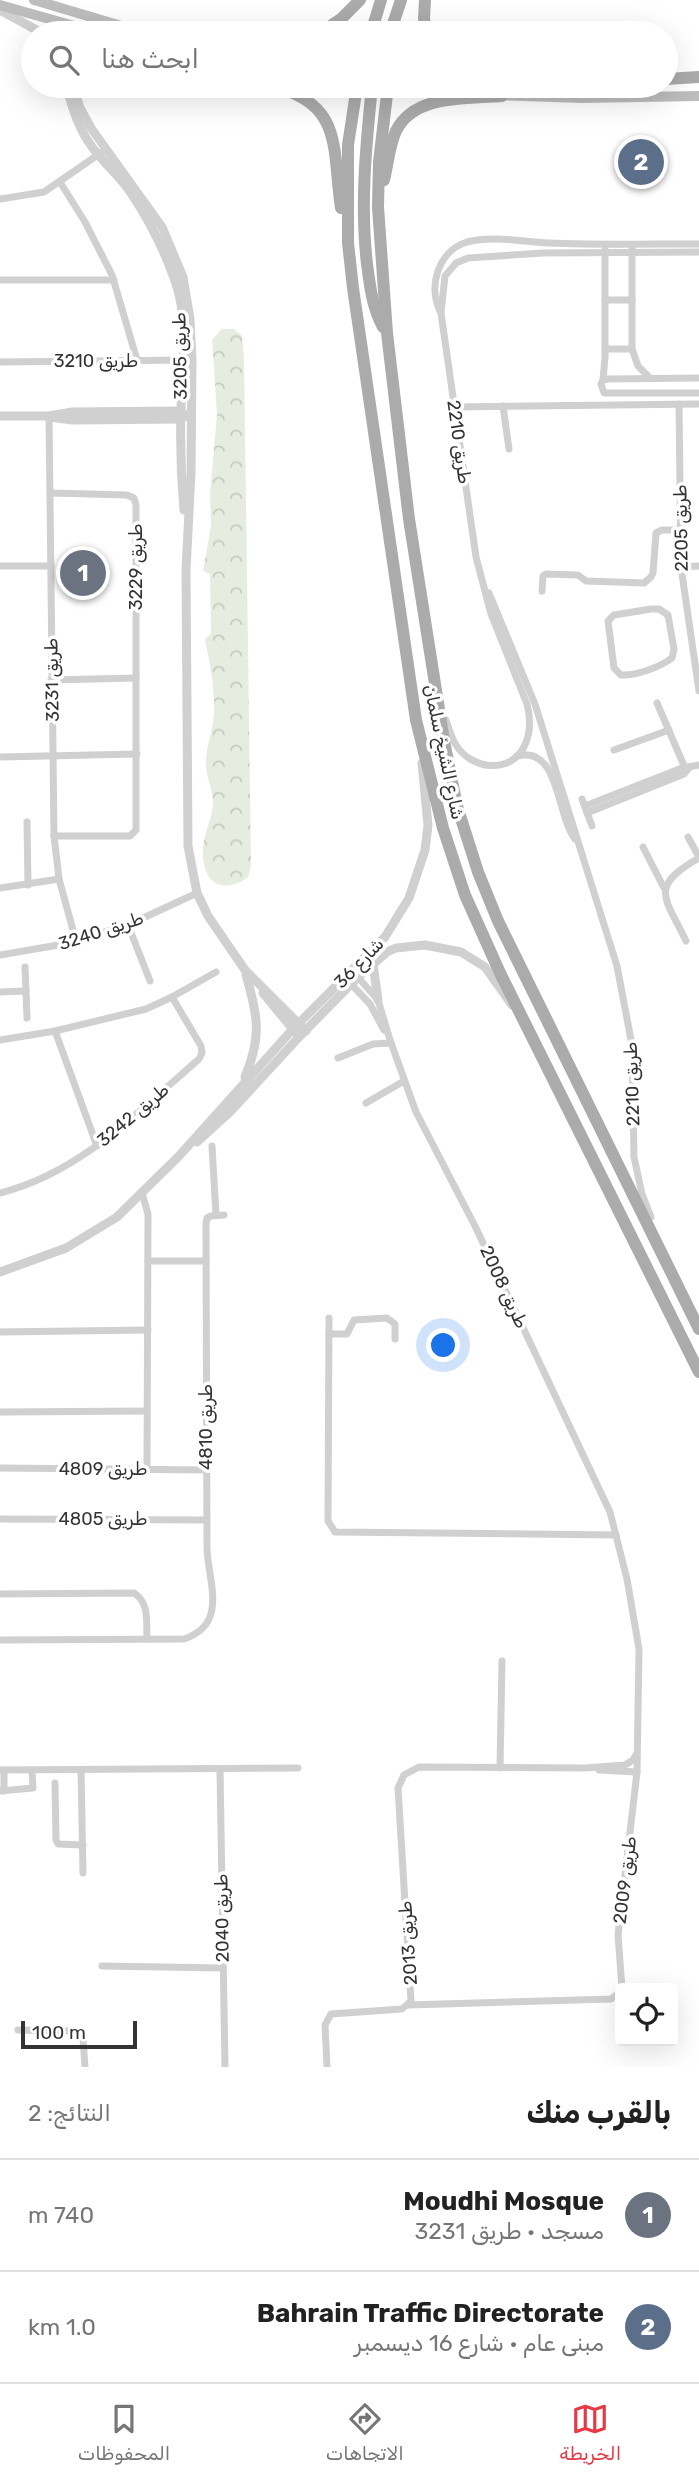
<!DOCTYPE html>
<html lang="ar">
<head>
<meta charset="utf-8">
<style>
  :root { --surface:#fff; --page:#f2f2f2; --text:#222; --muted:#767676; --line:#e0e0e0; --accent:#e63946 }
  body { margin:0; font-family:Rubik,Vazirmatn,sans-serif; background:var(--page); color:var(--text); direction:rtl }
  .controls { position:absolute; right:21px; bottom:21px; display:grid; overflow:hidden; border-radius:7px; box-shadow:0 7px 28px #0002 }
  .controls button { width:63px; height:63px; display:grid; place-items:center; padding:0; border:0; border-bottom:2px solid var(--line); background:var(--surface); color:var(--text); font:35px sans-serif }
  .scale { position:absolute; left:21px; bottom:18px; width:116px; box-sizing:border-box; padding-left:7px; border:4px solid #333; border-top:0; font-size:19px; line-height:24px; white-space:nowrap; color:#333; -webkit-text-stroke:5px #fff; paint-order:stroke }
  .you { position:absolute; left:444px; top:1346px; width:24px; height:24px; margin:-18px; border:5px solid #fff; border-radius:50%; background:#1a73e8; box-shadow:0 0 0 10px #1a73e833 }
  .badge { display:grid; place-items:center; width:46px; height:46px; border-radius:50%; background:var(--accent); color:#fff; font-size:23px; font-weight:700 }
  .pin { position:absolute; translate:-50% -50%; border:4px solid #fff; box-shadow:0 2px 7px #0006 }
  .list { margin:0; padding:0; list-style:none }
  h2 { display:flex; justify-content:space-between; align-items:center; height:91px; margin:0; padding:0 28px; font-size:30px }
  h2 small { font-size:23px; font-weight:400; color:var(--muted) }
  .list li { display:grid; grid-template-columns:46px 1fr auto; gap:21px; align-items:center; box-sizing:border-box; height:112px; padding:0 28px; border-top:2px solid var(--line) }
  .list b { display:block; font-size:26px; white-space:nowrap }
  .list p { margin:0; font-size:23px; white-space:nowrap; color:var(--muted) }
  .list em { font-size:23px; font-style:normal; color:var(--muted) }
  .icon { flex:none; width:38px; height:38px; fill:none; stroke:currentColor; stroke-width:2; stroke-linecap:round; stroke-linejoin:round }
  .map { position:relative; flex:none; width:699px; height:2067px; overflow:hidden; direction:ltr }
  .search { position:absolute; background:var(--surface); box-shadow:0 7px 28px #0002; left:21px; right:21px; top:21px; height:77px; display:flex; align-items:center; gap:18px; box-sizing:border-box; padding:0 24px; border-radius:38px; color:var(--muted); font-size:26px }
  .sheet { height:315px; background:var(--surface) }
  nav { display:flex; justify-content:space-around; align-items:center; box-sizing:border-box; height:98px; border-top:2px solid var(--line); background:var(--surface); font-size:19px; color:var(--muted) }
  nav a { display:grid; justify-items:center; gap:4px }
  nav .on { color:var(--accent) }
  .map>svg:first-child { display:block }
  .park { fill:url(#park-crowns) }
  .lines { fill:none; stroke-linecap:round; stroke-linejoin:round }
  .minor { stroke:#d0d0d0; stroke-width:7 }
  .tertiary { stroke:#d0d0d0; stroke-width:9 }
  .secondary { stroke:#bdbdbd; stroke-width:10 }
  .primary { stroke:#ababab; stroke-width:12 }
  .labels { text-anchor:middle; stroke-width:7; stroke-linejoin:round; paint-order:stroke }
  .street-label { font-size:18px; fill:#333; stroke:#fff }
</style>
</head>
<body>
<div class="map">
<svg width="699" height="2067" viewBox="0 0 699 2067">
  <defs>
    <pattern id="park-crowns" width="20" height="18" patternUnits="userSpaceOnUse" patternTransform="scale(1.75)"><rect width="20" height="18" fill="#e6ecdf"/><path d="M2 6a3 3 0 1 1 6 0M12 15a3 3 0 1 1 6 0" fill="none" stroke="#c6cbc0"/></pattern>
  </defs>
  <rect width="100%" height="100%" fill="#fff"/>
  <path class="park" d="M222,329H234L242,336L244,359L251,866L248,877C233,889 211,890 205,868C198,841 210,828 213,805C214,793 207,779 206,767C205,749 213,732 214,714C215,688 210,664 205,639L211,634L210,574L203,571L211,526L210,495L217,414L212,340Z"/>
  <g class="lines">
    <g class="minor">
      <path d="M60,182L85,222L112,275L137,360"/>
      <path d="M0,199L44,192L105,150"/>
      <path d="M632,249V349L638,366L650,378"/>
      <path d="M0,280H114"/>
      <path d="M605,300H632"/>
      <path d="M441,312L445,276L456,263L468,258L543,253L699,252"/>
      <path d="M605,349H632"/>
      <path d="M0,362L188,360"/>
      <path d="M699,378L608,379L603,380L601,384L604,393H699"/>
      <path d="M603,380L605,357V249"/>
      <path d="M679,404L681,567L699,691"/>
      <path d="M503,406L509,449"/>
      <path d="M455,407L699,404"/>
      <path d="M49,416L54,836L59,879L76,941"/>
      <path d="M51,493L127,495L134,498L136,505V830L130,836H54"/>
      <path d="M0,566H51"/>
      <path d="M681,567L699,566"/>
      <path d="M542,591L543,576L546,574L578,575L586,581L644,583L651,577L653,573L656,533L662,530H681"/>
      <path d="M489,593L535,704L617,966L632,1045L634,1157L642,1194L651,1217"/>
      <path d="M651,609H659L668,615L674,649L672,658C660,667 636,676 621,675L614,668L608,621L614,615Z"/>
      <path d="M51,680L136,678"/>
      <path d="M657,703L685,768"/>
      <path d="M446,720C449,728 451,738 456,745C471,769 509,775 524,747C531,733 531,719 527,704L491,614L476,557L441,313C427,287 438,251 467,242C493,235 522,242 548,243C598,245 649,244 699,244"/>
      <path d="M614,750L669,730"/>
      <path d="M517,756C560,745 556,815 575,839"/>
      <path d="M0,757L137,754"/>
      <path d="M582,799L592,826"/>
      <path d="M585,806L682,768L699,765"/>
      <path d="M587,813L684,774L689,768"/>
      <path d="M27,822L28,885"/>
      <path d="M688,837L699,857"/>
      <path d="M643,847L664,888"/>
      <path d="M0,888L59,879"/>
      <path d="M128,925L150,981"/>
      <path d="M686,941C665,897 648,887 699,858"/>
      <path d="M0,955L58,945L128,925L197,893"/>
      <path d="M25,967L26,991"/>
      <path d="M356,975L378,1000L390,1040L416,1112L475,1226L610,1512L627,1579L639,1649L637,1772L618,1935L622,1988"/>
      <path d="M348,981L370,1004L384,1030"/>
      <path d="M0,992L26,991L27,1018"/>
      <path d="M55,1031L97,1146"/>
      <path d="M0,1040L55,1031L146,1009L172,997L216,972"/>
      <path d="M338,1058L373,1044L391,1043"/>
      <path d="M366,1103L404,1081"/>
      <path d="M212,1146L216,1215"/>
      <path d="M0,1193C80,1173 139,1111 199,1059L202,1053L201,1046L172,997"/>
      <path d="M142,1193L148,1214L147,1469"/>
      <path d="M148,1261H206"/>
      <path d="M329,1318L328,1521L335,1532L616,1535"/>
      <path d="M0,1332L148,1330"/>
      <path d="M329,1334H347L354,1320L387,1318L395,1324V1339"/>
      <path d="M0,1412L147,1411"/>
      <path d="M0,1468L206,1470"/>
      <path d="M0,1519L206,1520"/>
      <path d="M0,1594L134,1593C150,1603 146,1622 147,1639"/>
      <path d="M0,1640L184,1639C229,1624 208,1582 207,1548L206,1224L207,1218L211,1216L224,1215"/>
      <path d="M500,1768L502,1661"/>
      <path d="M0,1770L298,1768"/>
      <path d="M4,1770V1791"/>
      <path d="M81,1770L83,1873"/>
      <path d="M220,1770L225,2067"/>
      <path d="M599,1770L637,1772"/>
      <path d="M55,1783L56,1840L58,1844L83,1845"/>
      <path d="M0,1791L33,1788L32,1770"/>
      <path d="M102,1966L223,1968"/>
      <path d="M408,2005L611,1999L620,1992"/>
      <path d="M18,2030L71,2031L80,2033L83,2039L85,2067"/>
      <path d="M327,2067L325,2025L331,2014L402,2009L411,2001L398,1788L404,1775L419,1767L585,1768L625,1765L633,1760L637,1753"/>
    </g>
    <g class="tertiary">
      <path d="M0,10L42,33"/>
      <path d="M66,86C72,106 78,127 90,144C102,162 119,175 131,193C149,220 163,247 174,278C190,319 182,366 181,410C180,443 181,477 184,510"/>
      <path d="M73,86L80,108L91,128L162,227L183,277L190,319L192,360L191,473L186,570L188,846L197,893L208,916L245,970L306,1031"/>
      <path d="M0,416H49L72,412L181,411L184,414"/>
      <path d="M50,417L72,420L181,419L186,416"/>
      <path d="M373,964L378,1000"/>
      <path d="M263,993L296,1033"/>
      <path d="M245,1077C262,1036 258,1016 246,975"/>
      <path d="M197,1142L230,1112L299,1037L358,977L387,952L396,948L425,945L461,952L485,967L512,1005"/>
      <path d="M0,1272L66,1248L117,1217L179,1156L292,1030L385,937L409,898L425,850L428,825L422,763"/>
    </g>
    <g class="secondary">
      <path d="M34,0L145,33"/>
      <path d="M0,5L99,33"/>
      <path d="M366,86L472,93"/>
      <path d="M495,95L582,98L699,96"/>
    </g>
    <g class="primary">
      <path d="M425,0L424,19L427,33"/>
      <path d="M320,33L341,19L360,0"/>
      <path d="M371,33L381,0"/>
      <path d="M390,33L401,0"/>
      <path d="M666,79L699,77"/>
      <path d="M271,86C344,103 332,148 341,208"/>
      <path d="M357,86L348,145V243L353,288L416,720L443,828L465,895L501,975L699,1372"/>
      <path d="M372,86C366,146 360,204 367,264C370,286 372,307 383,327"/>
      <path d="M388,86L379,162L378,207L387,333L409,519L444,741L457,806L478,872L498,921L699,1329"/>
      <path d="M384,180C388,164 389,146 396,131C414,94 467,99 502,96"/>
    </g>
  </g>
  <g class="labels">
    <g class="street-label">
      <text transform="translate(180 356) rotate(-91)" y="6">طريق 3205</text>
      <text x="96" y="367">طريق 3210</text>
      <text transform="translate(459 442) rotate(82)" y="6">طريق 2210</text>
      <text transform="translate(681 528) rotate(-91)" y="6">طريق 2205</text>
      <text transform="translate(136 567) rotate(-90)" y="6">طريق 3229</text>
      <text transform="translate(52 680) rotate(-91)" y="6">طريق 3231</text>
      <text transform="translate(444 752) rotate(78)" y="6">شارع الشيخ سلمان</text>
      <text transform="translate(101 931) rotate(-18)" y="6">طريق 3240</text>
      <text transform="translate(359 963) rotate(-46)" y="6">شارع 36</text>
      <text transform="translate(632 1084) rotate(-92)" y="6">طريق 2210</text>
      <text transform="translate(133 1115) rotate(-40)" y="6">طريق 3242</text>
      <text transform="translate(504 1287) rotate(65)" y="6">طريق 2008</text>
      <text transform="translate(206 1427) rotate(-90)" y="6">طريق 4810</text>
      <text x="103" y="1475">طريق 4809</text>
      <text x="103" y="1525">طريق 4805</text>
      <text transform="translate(625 1880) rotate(-83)" y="6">طريق 2009</text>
      <text transform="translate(222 1918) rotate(-91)" y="6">طريق 2040</text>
      <text transform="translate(408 1943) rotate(-94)" y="6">طريق 2013</text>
    </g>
  </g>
</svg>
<div class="controls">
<button><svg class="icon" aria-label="locate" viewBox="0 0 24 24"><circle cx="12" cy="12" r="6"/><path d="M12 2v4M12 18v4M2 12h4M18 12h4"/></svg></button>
</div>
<div class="scale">100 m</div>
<div class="you"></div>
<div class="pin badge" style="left:83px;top:573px;background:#6b7280">1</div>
<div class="pin badge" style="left:641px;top:162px;background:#5c6f8a">2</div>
<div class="search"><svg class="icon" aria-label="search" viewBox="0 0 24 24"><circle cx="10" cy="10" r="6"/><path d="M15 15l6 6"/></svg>ابحث هنا</div>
</div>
<section class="sheet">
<h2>بالقرب منك<small>النتائج: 2</small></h2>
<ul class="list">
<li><span class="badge" style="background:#6b7280">1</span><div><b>Moudhi Mosque</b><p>مسجد · طريق 3231</p></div><em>740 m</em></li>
<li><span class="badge" style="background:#5c6f8a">2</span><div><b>Bahrain Traffic Directorate</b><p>مبنى عام · شارع 16 ديسمبر</p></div><em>1.0 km</em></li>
</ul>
</section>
<nav>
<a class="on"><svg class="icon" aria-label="map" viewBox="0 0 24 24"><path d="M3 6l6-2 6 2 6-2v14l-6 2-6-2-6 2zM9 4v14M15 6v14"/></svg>الخريطة</a>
<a><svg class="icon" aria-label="directions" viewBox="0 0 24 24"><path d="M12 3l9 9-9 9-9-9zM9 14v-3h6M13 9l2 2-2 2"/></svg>الاتجاهات</a>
<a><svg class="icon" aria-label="saved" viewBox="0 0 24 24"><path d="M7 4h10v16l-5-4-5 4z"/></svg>المحفوظات</a>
</nav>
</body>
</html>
